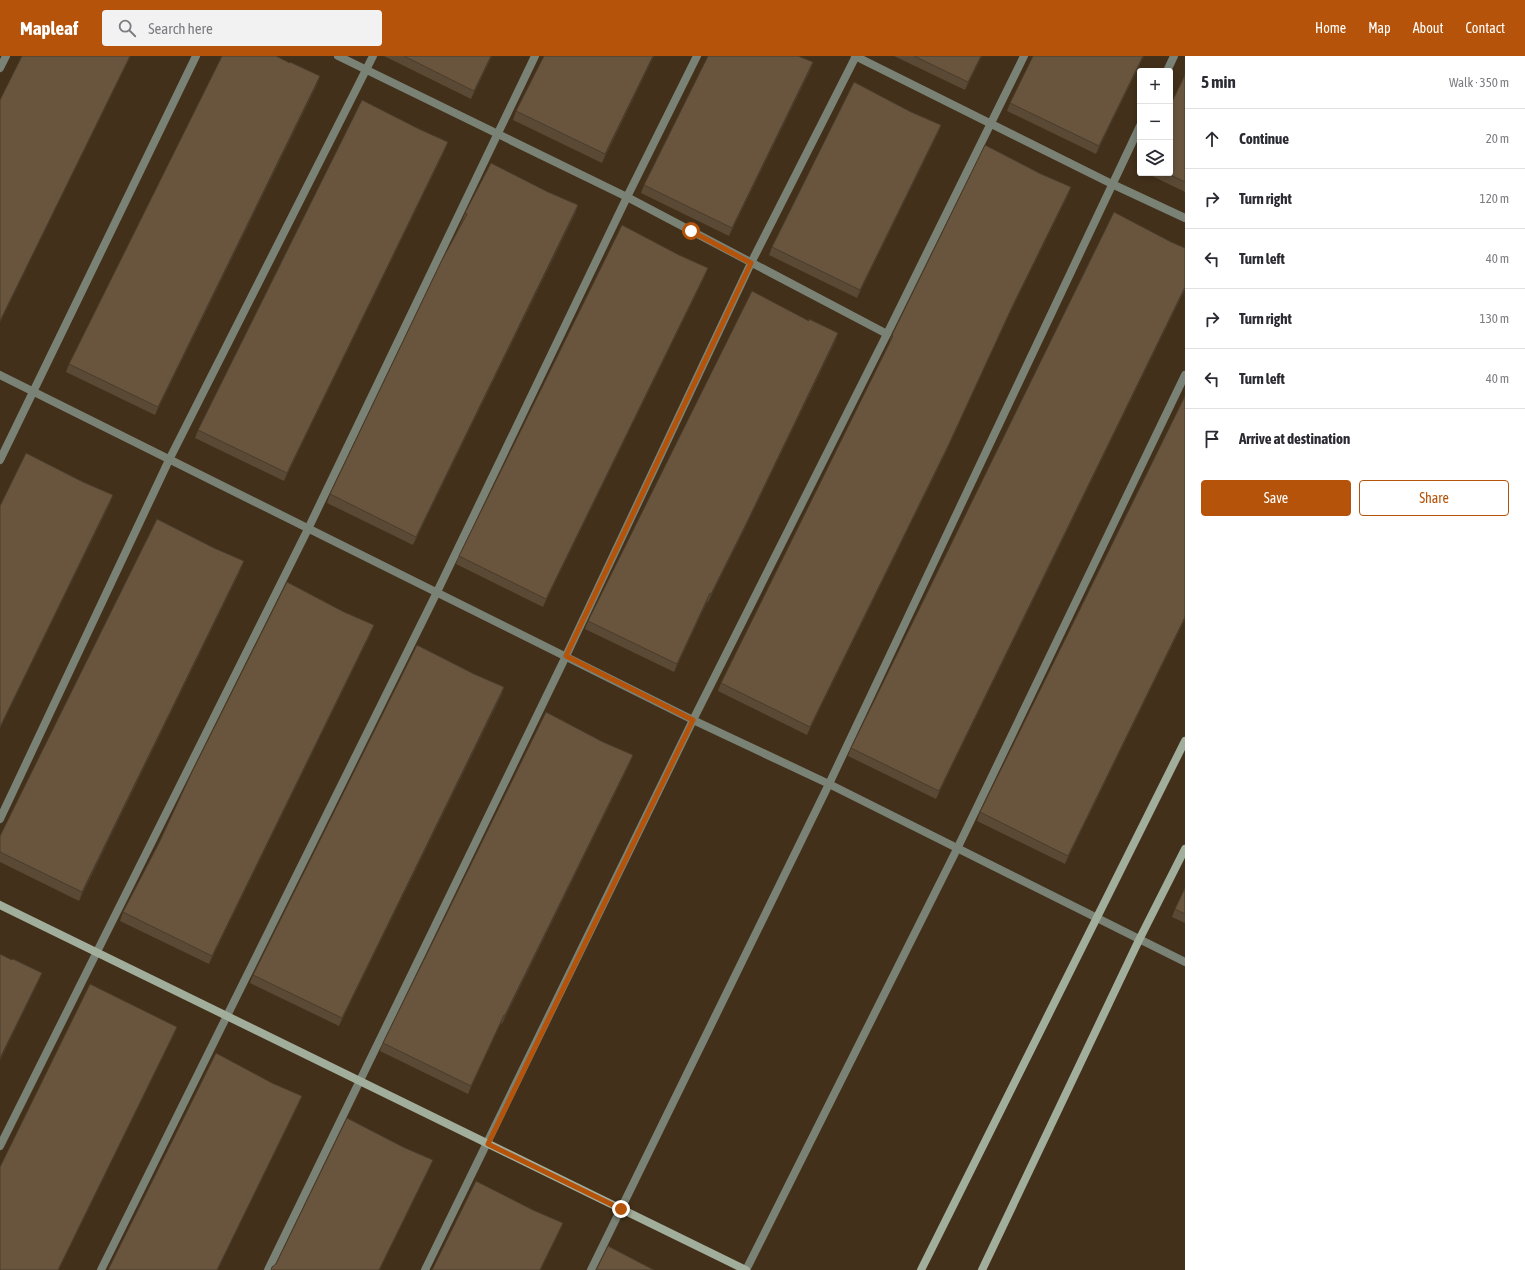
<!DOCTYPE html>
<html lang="en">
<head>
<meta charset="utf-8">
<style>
  :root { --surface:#fff; --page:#f2f2f3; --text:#2b2b33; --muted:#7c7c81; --line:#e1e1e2; --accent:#b45309 }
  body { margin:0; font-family:"Asap Condensed",sans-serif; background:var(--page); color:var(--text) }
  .controls { position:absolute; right:12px; top:12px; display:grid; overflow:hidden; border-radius:4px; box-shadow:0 2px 6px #0003 }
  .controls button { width:36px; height:36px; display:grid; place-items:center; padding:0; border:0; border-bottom:1px solid var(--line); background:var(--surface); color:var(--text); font:20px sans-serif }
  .stop { position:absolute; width:12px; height:12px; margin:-9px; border:3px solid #b45309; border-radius:50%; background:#fff }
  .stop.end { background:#b45309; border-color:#fff; box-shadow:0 1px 4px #0008 }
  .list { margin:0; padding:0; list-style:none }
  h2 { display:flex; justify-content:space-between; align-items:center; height:52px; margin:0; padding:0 16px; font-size:17px }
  h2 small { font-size:13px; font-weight:400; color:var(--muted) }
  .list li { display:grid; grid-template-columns:26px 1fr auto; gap:12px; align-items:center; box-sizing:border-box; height:60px; padding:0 16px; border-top:1px solid var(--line) }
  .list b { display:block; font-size:15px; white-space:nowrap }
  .list em { font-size:13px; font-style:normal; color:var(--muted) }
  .actions { display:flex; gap:8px; padding:12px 16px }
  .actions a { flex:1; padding:9px 0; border:1px solid var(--accent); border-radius:4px; text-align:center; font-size:14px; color:var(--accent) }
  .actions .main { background:var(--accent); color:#fff }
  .icon { flex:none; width:22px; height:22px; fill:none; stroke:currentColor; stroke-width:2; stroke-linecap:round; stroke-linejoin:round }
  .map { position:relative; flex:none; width:1185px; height:1214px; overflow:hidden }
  header { display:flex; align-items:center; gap:24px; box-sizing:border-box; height:56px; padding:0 20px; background:var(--accent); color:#fff }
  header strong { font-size:19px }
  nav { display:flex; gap:22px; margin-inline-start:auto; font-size:14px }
  .search { width:280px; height:36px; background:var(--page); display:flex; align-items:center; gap:10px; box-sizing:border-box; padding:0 14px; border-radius:4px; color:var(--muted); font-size:15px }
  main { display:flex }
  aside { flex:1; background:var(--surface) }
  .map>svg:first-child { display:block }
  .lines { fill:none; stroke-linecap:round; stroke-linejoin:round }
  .street { stroke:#7a8276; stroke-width:8 }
  .secondary { stroke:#a2ae9c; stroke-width:8 }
  .wall { fill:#5a4935 }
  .shaded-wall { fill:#4a3c2b }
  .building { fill:#69553e; stroke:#4a3c2b }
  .route { stroke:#b45309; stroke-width:5 }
</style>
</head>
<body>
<header>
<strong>Mapleaf</strong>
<div class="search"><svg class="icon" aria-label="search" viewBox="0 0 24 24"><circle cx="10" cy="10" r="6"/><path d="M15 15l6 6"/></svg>Search here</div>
<nav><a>Home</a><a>Map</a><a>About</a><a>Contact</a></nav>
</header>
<main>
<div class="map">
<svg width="1185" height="1214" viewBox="0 0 1185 1214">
  <rect width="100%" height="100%" fill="#42301a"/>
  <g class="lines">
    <g class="street">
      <path d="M338,0L627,141L887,278"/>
      <path d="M855,0L1112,128L1185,162"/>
      <path d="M0,12L6,0"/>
      <path d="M1167,15L1174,0"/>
      <path d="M0,319L693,664L829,728L1185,906"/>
      <path d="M0,404L196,0"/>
      <path d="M0,763L169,404L373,0"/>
      <path d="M0,1090L308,473L535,0"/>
      <path d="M101,1214L437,536L627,141L697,0"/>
      <path d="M268,1214L566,600L751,207L856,0"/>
      <path d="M425,1214L693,664L887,278L1024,0"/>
      <path d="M591,1214L829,728L1140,70"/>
      <path d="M746,1214L957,793L1185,319"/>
    </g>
    <g class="secondary">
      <path d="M0,849L746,1214"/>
      <path d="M921,1214L1185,685"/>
      <path d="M982,1214L1139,884L1185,793"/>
    </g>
  </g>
  <g class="wall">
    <path d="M384,0H492L471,43Z"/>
    <path d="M544,0H654L602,107L513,64L516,55Z"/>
    <path d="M894,0H982L965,34Z"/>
    <path d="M1144,0L1096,98L1007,55L1010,47Z"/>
    <path d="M813,6L810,15L729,180L641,137L644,129Z"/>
    <path d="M1185,19V136L1146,117H1170Z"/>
    <path d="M317,29L155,359L66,316L69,308Z"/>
    <path d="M911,56L941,69L938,77L857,242L769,199L772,191Z"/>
    <path d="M419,73L445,94L284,425L195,382L198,374Z"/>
    <path d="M1041,118L1071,131L1068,139L1009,259L945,398L807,679L718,635L721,627L890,288L889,287L892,279Z"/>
    <path d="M548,136L578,149L575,158L413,489L327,447L330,438L462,165L465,157Z"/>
    <path d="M1171,186L1185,192V233L936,743L848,700L851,692Z"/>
    <path d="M705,220L543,551L456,508L459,500Z"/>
    <path d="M809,265L838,277L835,286L743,476L708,546H707L674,616L585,573L588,565Z"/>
    <path d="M241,513L79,845L0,806V780Z"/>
    <path d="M1185,563L1065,808L977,765L980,756Z"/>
    <path d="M371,577L209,908L120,865L123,856Z"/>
    <path d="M504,631L501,640L339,970L250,927L253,919Z"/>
    <path d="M603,686L633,699L630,707L502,968L501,967L468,1038L380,995L383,987Z"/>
    <path d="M1185,832V867L1172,861L1175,853Z"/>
  </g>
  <g class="shaded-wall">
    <path d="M130,0H131L0,267V265Z"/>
    <path d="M491,0H492L471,43L474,35Z"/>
    <path d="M653,0H654L602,107L605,98Z"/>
    <path d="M981,0H982L965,34L968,26Z"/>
    <path d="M1143,0H1144L1096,98L1099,90Z"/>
    <path d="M813,6L810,15L729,180L732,172Z"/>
    <path d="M320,20L317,29L155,359L158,351Z"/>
    <path d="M941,69L938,77L857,242L860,234Z"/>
    <path d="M448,86L445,94L284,425L287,417Z"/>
    <path d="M1071,131L1068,139L1009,259L945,398L807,679L810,671L1012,251Z"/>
    <path d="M578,149L575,158L413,489L416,481Z"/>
    <path d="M708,212L705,220L543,551L546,543Z"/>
    <path d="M1185,231V233L936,743L939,735Z"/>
    <path d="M838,277L835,286L743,476L708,546L711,538Z"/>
    <path d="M113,439L110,448L0,673V671Z"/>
    <path d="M244,505L241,513L79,845L82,836Z"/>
    <path d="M710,537L707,546L674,616L677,608Z"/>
    <path d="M1185,561V563L1065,808L1068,800Z"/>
    <path d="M374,569L371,577L209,908L212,900Z"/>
    <path d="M504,631L501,640L339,970L342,962Z"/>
    <path d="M633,699L630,707L502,968L505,959Z"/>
    <path d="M42,917L39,925L0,1005V1002Z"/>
    <path d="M504,959L501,967L468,1038L471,1030Z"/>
    <path d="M177,971L174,979L59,1214H58Z"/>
    <path d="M302,1040L299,1048L218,1214H217Z"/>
    <path d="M433,1104L430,1112L380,1214H379Z"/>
    <path d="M563,1167L560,1175L541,1214H540Z"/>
  </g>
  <g class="building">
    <path d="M22,0H130L0,265V44Z"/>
    <path d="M222,0H276L290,7V6L320,20L158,351L69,308Z"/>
    <path d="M404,0H491L474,35Z"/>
    <path d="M544,0H653L605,98L516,55Z"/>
    <path d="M708,0H798L813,6L732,172L644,129Z"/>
    <path d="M914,0H981L968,26Z"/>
    <path d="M1033,0H1143L1099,90L1010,47Z"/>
    <path d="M1185,19V126L1166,117H1170V50Z"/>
    <path d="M854,26L911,56L941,69L860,234L772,191Z"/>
    <path d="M362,44L419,73L448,86L287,417L198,374Z"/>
    <path d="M985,89L1041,118L1071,131L1012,251L948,390L810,671L721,627L893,280L892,279Z"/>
    <path d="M491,107L548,136L578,149L416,481L330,438L442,204L467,158L465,157Z"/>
    <path d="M1114,156L1171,186L1185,192V231L939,735L851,692Z"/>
    <path d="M622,169L679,199L708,212L546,543L459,500Z"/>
    <path d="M752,235L809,265V263L838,277L746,468L711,538L710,537L677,608L588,565Z"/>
    <path d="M1185,340V561L1068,800L980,756Z"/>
    <path d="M26,397L83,426L113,439L0,671V450Z"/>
    <path d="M157,463L214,492L244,505L82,836L0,796V780Z"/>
    <path d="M287,526L344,556L374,569L212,900L123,856L159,787L192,716Z"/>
    <path d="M417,589L474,618L504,631L342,962L253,919Z"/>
    <path d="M546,656L603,686L633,699L505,959H504L471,1030L383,987Z"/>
    <path d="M1185,832V858L1175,853Z"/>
    <path d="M0,898L12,904L13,903L42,917L0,1002Z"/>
    <path d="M90,928L177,971L58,1214H0V1111Z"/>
    <path d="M216,997L272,1027L302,1040L217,1214H108Z"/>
    <path d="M347,1062L403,1091L433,1104L379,1214H271L272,1211L276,1208Z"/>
    <path d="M476,1125L533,1154L563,1167L540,1214H432Z"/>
    <path d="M608,1190L654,1214H596Z"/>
  </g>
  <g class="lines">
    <path class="route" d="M621,1153L488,1088L693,664L566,600L751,207L691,175"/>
  </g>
</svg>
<div class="controls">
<button>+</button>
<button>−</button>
<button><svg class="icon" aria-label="layers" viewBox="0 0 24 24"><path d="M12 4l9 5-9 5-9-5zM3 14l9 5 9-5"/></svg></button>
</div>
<div class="stop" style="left:691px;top:175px"></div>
<div class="stop end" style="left:621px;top:1153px"></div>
</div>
<aside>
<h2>5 min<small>Walk · 350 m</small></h2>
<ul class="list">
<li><svg class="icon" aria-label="ahead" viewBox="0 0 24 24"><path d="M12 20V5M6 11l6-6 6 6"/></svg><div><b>Continue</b></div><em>20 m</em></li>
<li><svg class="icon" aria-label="right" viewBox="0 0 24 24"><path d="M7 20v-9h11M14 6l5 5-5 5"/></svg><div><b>Turn right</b></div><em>120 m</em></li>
<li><svg class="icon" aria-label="left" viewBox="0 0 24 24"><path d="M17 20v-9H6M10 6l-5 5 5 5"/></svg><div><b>Turn left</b></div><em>40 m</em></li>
<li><svg class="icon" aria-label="right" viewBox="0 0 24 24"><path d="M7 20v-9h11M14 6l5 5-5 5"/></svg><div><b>Turn right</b></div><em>130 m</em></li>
<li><svg class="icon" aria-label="left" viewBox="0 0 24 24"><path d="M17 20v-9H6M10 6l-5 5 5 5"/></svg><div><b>Turn left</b></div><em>40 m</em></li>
<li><svg class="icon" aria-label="arrive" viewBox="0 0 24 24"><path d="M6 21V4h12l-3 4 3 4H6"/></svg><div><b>Arrive at destination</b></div></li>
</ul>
<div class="actions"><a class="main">Save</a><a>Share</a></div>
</aside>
</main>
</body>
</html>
